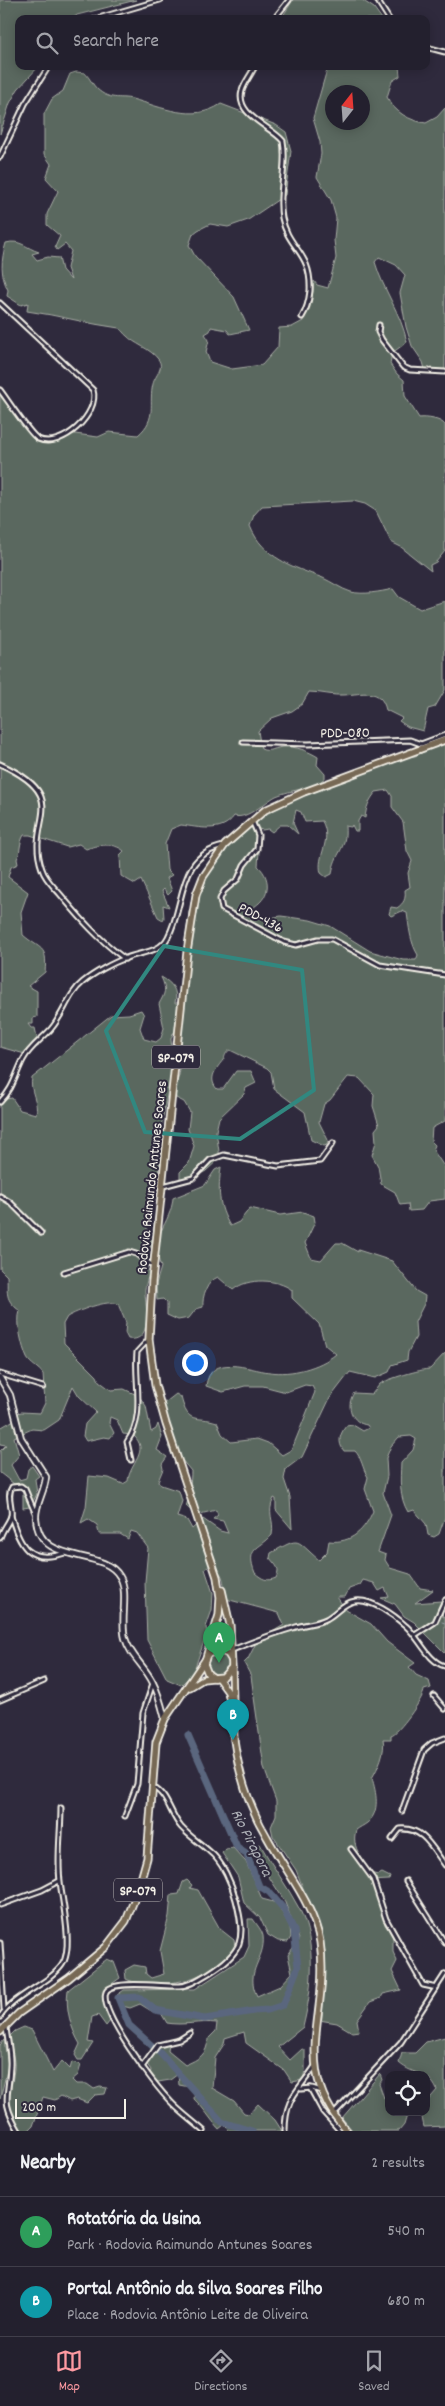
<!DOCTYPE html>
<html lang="en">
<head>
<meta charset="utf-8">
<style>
  :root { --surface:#23202e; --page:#2b2836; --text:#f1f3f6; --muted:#a3a3aa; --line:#403e4a; --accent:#ff9aa2 }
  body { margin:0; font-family:Dekko,sans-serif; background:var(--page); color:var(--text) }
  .controls { position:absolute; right:15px; bottom:15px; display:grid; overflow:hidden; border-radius:10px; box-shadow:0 2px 12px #0003 }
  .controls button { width:45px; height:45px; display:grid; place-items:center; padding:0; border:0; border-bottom:1px solid var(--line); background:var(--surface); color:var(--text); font:25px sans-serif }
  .compass { position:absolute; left:325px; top:85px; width:45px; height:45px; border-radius:50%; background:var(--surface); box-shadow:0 2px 12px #0003; rotate:17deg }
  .scale { position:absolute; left:15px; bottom:12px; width:111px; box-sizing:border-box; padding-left:5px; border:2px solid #f4f1e8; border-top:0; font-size:14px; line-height:18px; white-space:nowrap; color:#f4f1e8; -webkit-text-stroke:4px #2f2a3d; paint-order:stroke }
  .you { position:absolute; left:194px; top:1362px; width:18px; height:18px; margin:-12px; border:4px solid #fff; border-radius:50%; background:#1a73e8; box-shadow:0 0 0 8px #1a73e833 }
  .badge { display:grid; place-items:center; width:32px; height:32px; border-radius:50%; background:var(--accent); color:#fff; font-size:16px; font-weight:700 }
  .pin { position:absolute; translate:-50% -41px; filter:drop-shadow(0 1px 2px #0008) }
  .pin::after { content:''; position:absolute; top:26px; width:18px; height:15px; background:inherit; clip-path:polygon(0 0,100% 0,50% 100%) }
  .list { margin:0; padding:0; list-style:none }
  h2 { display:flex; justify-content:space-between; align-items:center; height:65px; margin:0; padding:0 20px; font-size:21px }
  h2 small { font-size:16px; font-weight:400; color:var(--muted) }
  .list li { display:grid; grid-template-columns:32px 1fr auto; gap:15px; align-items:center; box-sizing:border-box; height:70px; padding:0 20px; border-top:1px solid var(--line) }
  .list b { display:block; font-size:19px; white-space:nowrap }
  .list p { margin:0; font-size:16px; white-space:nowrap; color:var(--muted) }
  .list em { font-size:16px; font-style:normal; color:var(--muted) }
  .icon { flex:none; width:28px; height:28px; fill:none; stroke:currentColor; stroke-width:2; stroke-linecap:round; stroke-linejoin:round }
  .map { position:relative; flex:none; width:445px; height:2131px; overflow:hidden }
  .search { position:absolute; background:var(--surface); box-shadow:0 2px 12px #0003; left:15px; right:15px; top:15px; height:55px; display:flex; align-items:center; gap:12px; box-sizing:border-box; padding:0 18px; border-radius:10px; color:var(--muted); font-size:19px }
  .sheet { height:205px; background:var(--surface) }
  nav { display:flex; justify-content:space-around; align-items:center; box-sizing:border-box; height:70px; border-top:1px solid var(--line); background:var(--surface); font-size:14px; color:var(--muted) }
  nav a { display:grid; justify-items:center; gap:2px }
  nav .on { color:var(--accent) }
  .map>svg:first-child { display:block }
  .green { fill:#5a685f; stroke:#a7aca4; fill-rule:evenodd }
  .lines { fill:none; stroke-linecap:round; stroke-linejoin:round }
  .stream { stroke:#989ea8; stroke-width:1 }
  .river { stroke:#5a667e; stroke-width:7 }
  .minor-casing { stroke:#f4f1e8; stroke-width:7 }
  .tertiary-casing { stroke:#f4f1e8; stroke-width:8 }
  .primary-casing { stroke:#f4f1e8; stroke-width:9 }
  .trunk-casing { stroke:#f4f1e8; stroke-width:9 }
  .minor { stroke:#2f2a3d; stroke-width:3 }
  .tertiary { stroke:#2f2a3d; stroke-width:4.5 }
  .primary { stroke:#776954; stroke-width:5.5 }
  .trunk { stroke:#776954; stroke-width:5.5 }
  .marked { fill:none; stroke:#318880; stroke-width:4; stroke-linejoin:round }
  .labels { text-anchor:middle; stroke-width:4; stroke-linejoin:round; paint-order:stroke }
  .shield { fill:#2f2a3d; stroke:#b9b5b5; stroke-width:1 }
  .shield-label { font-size:14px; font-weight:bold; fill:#f4f1e8 }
  .street-label { font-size:15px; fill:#f4f1e8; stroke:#2f2a3d }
  .water-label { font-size:16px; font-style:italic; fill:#afb2b8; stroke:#2f2a3d }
</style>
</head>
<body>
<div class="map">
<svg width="445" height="2131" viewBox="0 0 445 2131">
  <rect width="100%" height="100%" fill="#2f2a3d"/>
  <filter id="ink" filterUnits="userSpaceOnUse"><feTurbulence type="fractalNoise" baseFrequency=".02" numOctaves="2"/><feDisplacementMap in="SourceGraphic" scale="10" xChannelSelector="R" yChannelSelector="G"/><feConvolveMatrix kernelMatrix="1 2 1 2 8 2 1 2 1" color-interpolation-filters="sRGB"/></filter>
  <g filter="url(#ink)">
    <g class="green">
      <path d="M0,0H136L77,15L72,19H19V66H39L18,89L10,103L0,134Z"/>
      <path d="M293,0H362L374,8L382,19H281Z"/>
      <path d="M328,66H399L400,76L392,81L387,97C394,112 410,121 426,123L437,117L445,108V372L426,373L423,362L412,346L406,327L400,293L405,275L396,265L379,257L375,262C383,290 401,313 407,342L392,353L390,364L397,374L404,380L405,396L419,418C426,417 441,419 445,425V551L436,562L430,565L431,571L401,547L391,542L376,511L365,504L353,501L262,506L254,515L250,526C263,558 293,567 323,578C332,582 341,589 351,592C363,595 380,592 393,589L399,597L420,609L445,601V690L435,707L428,709L423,731L408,727L399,721L402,718L386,710C381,687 362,694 344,695C333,696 321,692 309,692L302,704L292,711L272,718L258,731L261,749C269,753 276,747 284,747C296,746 308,751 318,757L317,765L325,774V778C312,790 292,789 276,796C265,802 247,820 234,816C222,834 198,827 181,825L171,829L165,844L167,870L172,875L167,878L172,891L168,895L164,889L162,891L169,907L163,905L164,918L163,920L158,917L141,880L135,884L121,876L120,855L124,851C114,842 98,845 86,849L79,844L67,847L30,835H24C19,843 21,851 17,859L18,864L11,867L8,877L28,892L21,912L23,935C40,950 48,945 45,972L28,986L37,991V1017L33,1018V1024H28L31,1028H35L39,1046L25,1054L0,1047V392L35,440L50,441L75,434L98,437L109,432L138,435C158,418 148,404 153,384C155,375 165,368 158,359C151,349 133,343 127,336C124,334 122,330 119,328C88,324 58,315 27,311L28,303L21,305L7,296L8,290C0,275 1,260 6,243C20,239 26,248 39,252L32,254L37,260L48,257L59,258L62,270L71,280L67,268L71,251L65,244L57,250L55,247L60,236L47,225V214L58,191L46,178L51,164L44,154V114L52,99L63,91L70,74L76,72L85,73C90,78 92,84 97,89C110,101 119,96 132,99C162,107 193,123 221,104L276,125L286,132L291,151L285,195L248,220L228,227L210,224L198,230L193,234L189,245L195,256L234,297L249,330L230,334L227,330L211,327L210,331L205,334L209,340L206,352L210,362L232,369L262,365L278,347L279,328L292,327L303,321L312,298L314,281L317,285L328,288L336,258L334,240L336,218L331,200L317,177L321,154L320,142L313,118ZM332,92H362V122H332Z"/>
      <path d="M445,742V1121L432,1128L431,1141L435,1145L433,1150L445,1168V1199L429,1201L422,1210L409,1211L408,1204L400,1205L395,1192L381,1184L378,1166L372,1155L376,1142L375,1130L379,1125L373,1106L374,1094L359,1078L348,1077L330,1100L324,1104L319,1122L328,1140L327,1145L324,1146L311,1140L305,1112L274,1089L271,1072L267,1068L230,1050C225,1053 226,1055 223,1060C217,1068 207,1078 217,1089H223L236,1071H251L256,1083L246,1088L244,1094L219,1118L216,1131L220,1158L206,1171L185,1182L180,1178V1172L189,1163L194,1146L188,1129L190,1112L184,1102L176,1098C173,1088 179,1079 180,1070C180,1057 179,1046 178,1034L173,1033L171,1039L173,1063L161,1127L159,1167L154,1201L146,1217L147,1229L152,1242L144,1262C145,1265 147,1267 148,1270C150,1276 144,1285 145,1293C146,1307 153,1343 128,1339L125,1333L126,1323L118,1304C108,1299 77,1311 67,1317L63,1324L64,1343L97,1376L99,1381L111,1390L124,1389L139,1396L146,1406L151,1432L156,1429L158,1424L162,1437L157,1450L167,1457L162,1464L163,1469L158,1481L161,1485L179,1491L182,1501L177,1517L187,1520L192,1529L203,1519L220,1531L228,1533L223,1521L213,1519L218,1515L216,1510L196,1515L186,1506C189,1500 191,1480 191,1471L181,1459L172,1455L168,1446L171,1444L173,1433L162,1405L176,1394L181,1397C188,1426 196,1415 217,1422L222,1434L231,1442L257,1439L268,1443L282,1455L291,1450L294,1444L315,1392L312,1386L305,1385L286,1392L263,1386H245L223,1392L206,1386C210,1352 249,1370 270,1372C291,1375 319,1368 336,1354L325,1345L319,1324L292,1298V1290C278,1279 248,1277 233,1290L218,1277C207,1281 202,1296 203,1307L196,1309L189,1318L178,1320L167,1315V1303L163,1299L157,1300L156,1284L161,1267C148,1235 171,1225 173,1198L205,1185L215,1170L221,1167C218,1191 218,1205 230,1226L239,1222L250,1208L280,1215L303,1212L314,1216L315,1222L305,1243L311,1258L321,1260L336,1243H342L358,1252V1250L392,1261L416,1291L425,1296L424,1304L415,1322L416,1337L408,1352L407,1360L392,1365L389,1372L375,1378L350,1372L330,1398L302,1457L286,1469L284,1479L290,1497L292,1529L276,1510V1499L274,1498C266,1514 275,1519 272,1535C259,1550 245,1547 255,1573C262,1579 267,1582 276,1578C281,1568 276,1566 270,1558L271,1553C302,1536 294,1539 319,1560L327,1552L329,1541C352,1544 365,1529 373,1511L365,1489L368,1477C362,1468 362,1458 355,1451H344C337,1442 340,1434 346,1426L353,1425L363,1431L369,1428L367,1425C352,1423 345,1406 354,1393L372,1394C375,1391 377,1387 380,1384C387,1379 421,1369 430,1369L445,1353V1517L439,1534L434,1537L428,1535L426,1524L414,1510L408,1512C399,1497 400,1480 401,1463L413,1450L416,1439L411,1436L399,1437L391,1446L386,1458L387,1476L383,1493L391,1515L378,1552L386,1555L385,1560L390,1568L410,1574L420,1588L433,1590L415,1603L441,1601C443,1607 441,1611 443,1617L445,1616V1653L414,1622L404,1616L395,1604L381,1598L389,1597L385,1588L379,1591L374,1583L363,1580L360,1585L349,1589L345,1597H337L346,1610L371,1624L387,1642L415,1663L409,1667L416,1675L429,1681L431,1688L424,1690C424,1698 398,1734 391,1735V1739H383C386,1751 378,1768 372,1778C376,1792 381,1812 367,1823C363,1826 360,1827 356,1830C350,1850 366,1858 366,1872L378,1875L382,1873L390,1877L389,1880L371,1881L382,1910L385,1925L393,1935V1952L397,1961L392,1971L401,1990L383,1994L381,1998L370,2002L357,2020L359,2031L352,2032L337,2023L319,2020L325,1951L323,1946L317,1941L305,1893L296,1870L273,1836L271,1827L276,1815V1801L264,1768L251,1676L244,1663L248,1659L257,1641L284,1625L279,1613L226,1599C223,1585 226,1571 210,1566L205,1569L213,1593L212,1610L206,1627L207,1633L193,1673L181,1685L167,1679L147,1640L145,1582L148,1548L137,1533L131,1531L128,1539L120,1534H99L97,1525L88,1519L81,1523L86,1507L89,1476L109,1478L123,1484L128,1481C129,1464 151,1451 133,1435L123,1434L117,1420L110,1417L109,1423L114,1433L110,1438L104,1437L86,1441L83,1436L85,1424L96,1412L79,1396L73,1386L59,1420L44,1430L32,1429L14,1437L19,1455L11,1465L19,1480L26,1478L28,1469L32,1466L39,1476L35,1479L37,1494L30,1507L23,1508V1491L0,1473V1451L6,1445L0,1444V1428L14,1420L16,1414L21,1412L40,1413L45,1403L43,1374C39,1368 30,1364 27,1358C22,1347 16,1322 20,1311C4,1299 8,1294 7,1276L0,1269V1100L12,1098L20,1110L36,1114C39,1102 29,1091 32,1078L111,1015L129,1014L141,1010L144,1015L140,1028L144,1039L156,1042L161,1038L164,1028L159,1004C165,993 167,990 161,977C172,983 178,990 175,1003H178L189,912L200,884L208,871L213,868L235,837L253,820L288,802L405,757L415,756ZM388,790L392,796V807L403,822L407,851L412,861L408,873L410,887L405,890C406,899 404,903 397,908L391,907L389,914L391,916L402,911L407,913C409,926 410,942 418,955L416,960H403L370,951L330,926L310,920L281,916L264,919L253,914L252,908C269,899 273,880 258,866L260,838L253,827L262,830L268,829L272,832L280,825H288L298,834L293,823L296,810L301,812L305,822L322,821C333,842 316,855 321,873L326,877L332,874C335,851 347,851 345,826L351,827L352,825L355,831H358V821L361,816L365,818C366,808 369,800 376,792Z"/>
      <circle cx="218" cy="1664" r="11"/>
      <path d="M260,1844C272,1866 288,1887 300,1910C317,1944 312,1991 303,2027L278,2047L290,2060L302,2049L305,2050V2070L303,2080L292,2082L284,2070L246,2043L244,2032L225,2038L224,2044L215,2058L212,2088L234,2101L244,2113L249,2114L258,2104L275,2120L282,2131H230L224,2125L219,2129C210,2119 204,2108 194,2099L195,2088L179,2085L178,2074L170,2080L158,2082L150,2074L151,2070L146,2063L163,2045L169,2043L168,2051L185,2065C199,2059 207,2055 208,2039L216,2031L217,2023C199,2021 183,2026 167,2023L161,2013L153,2012L140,2004L130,2008L119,2005L117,1995L124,1990L195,1989L244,1957L249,1946L248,1919H253C256,1924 262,1930 263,1936C266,1960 244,1970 257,1996L280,1986L292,1973L288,1955L299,1939L284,1900L256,1857L255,1845Z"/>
      <path d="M233,1848L246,1862L262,1899L277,1903L290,1927L291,1937L288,1942L278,1941L268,1935L260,1918L244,1903L238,1877L222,1853L226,1849Z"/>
      <path d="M187,1880L192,1885L190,1888L198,1890L220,1929L234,1940L235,1948C212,1973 187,1985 152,1983C143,1983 134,1983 126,1979L125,1970L134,1965L145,1967L146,1974L151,1978L164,1974L160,1951L169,1916L171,1895L179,1894L183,1882Z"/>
      <path d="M107,1959L114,1962L120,1978L106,1988L102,1995L110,2021L106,2026L98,2015L92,2017L88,2042L93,2043L82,2060H78L75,2055L80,2044C71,2029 65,2008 68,1990Z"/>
      <path d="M24,2027L32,2030L53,2072L62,2061L70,2069L72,2062L81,2065L78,2075L72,2080L76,2084H87L94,2089L100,2087L107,2088L105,2094L95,2095L87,2103L77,2099L70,2101L61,2096L55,2100L43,2097L33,2126L28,2131H23C0,2106 11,2098 14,2069C15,2059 11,2047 9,2037L15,2031Z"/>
      <path d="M445,2037V2126L424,2127L421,2113L426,2112V2103L437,2090C429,2071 414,2076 399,2063L402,2053H415L426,2042Z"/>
      <path d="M4,2040L8,2066L0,2099V2045Z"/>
      <path d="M380,2074L382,2080L379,2084L384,2098L389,2093V2112H408L404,2125L399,2131H353L342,2118Z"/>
    </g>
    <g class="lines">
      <path class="stream" d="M442,1622L445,1623"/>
      <path class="river" d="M188,1735L237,1847L246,1853L259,1886L269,1892L283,1908L294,1930L298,1967L283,2005L268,2010L254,2011L205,2019L155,2010L139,1997L118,1998L129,2025L160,2053L222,2122L252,2131"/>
      <defs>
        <g id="minor">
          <path d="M377,0L389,19"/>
          <path d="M95,19L160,0"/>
          <path d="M274,19L289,0"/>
          <path d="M426,47L445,52"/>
          <path d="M255,66C251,75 244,83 242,91C235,115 271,126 283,141C288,167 277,192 282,218C288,249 312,252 310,291C309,300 307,309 302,317"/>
          <path d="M0,157L25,104L49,66"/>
          <path d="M0,303L93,390C100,413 62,450 38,439C30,435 7,399 0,390"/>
          <path d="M379,325L378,332L382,340L403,367L410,370L445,372"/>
          <path d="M243,742L308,744L410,740L421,744L445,735"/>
          <path d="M0,764C76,799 24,820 42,869C45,879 53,886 60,894C80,918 99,940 125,959"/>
          <path d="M252,821L258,835L257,849L244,865L238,879L224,891L220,899L222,909L284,942L296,945L318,939H332L380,965L445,975"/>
          <path d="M0,1102C13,1089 15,1076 23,1060C29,1048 42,1039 51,1029C64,1014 68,994 83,982C94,973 112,963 126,958C141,952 160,953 168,937C186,904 176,856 224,846"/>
          <path d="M163,1186L193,1178L210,1160L224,1155L278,1166L320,1161L333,1143"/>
          <path d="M0,1196L10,1202L41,1233"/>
          <path d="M64,1272L129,1252L136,1254L153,1266"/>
          <path d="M0,1374L43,1387"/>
          <path d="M131,1460L127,1442C146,1416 134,1382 137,1352L149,1339"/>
          <path d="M11,1516C20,1547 29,1564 65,1553"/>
          <path d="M0,1538C2,1530 8,1524 11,1516C13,1506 6,1496 12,1487L21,1486L25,1489L36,1515"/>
          <path d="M415,1635L435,1622L445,1600"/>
          <path d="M232,1650C252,1642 272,1634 293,1628C304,1624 316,1624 326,1619C336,1614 344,1602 355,1601C371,1598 395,1616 406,1626C419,1637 428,1662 445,1666"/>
          <path d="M434,1696L445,1709"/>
          <path d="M0,1700L44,1681"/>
          <path d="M153,1787C168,1795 170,1814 181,1827C189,1836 200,1843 209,1851C223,1862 232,1884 236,1900C246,1939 243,1952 209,1973C200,1978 190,1986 179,1986C165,1987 111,1979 106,1992C98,2012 155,2086 170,2101C180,2112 193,2121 204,2131"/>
          <path d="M402,1811L424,1750L432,1743L445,1738"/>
          <path d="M125,1816L137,1784L143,1713L153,1683"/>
          <path d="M392,1839L400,1829C423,1827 432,1848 445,1865"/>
          <path d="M351,1849L373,1879L386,1919L423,1985L437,1988"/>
          <path d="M406,1881L445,1943"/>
          <path d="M0,1905L42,1890L59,1881"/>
          <path d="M0,1943L4,2009"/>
          <path d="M0,2017C15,1994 49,1984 62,1965C74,1948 62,1902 60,1881C57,1858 61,1832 61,1808"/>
          <path d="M6,2027C7,2039 11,2053 10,2066C9,2098 0,2099 19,2131"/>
          <path d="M142,2067L158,2045L179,2040L190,2033"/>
          <path d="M310,2088L323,2112L340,2131"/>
          <path d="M301,2089L312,2088L321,2091"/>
          <path d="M334,2114L401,2042L445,1974"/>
          <path d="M285,2131C285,2097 298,2092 315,2066"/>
        </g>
        <path id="tertiary" d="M0,1378L10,1395L21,1438L46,1477C45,1491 35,1505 36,1518C39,1568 103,1546 120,1577C129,1592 120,1620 125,1638C130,1656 145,1666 153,1683C159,1694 162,1707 165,1719"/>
        <g id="primary">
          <path d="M232,1667L234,1739"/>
          <path d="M218,1678L228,1692L232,1710"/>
          <path d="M234,1740C239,1775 249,1807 267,1837C285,1870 314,1905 320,1942C331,2015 288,2066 347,2131"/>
        </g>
        <g id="trunk">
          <path d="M208,1654L219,1650L228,1654L231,1659"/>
          <path d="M214,1678L208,1674L204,1664L219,1615L220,1597L217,1577L166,1424L155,1385L149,1339L152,1281L187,952L196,895L203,877L225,845L265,810L304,792L445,740"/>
          <path d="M190,1687L203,1679L223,1677L232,1667L230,1625L222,1590"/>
          <path d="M0,2032L19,2013L69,1978L106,1947L126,1921L138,1890L147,1858L156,1742L165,1719L205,1660"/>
        </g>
      </defs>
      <use href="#minor" class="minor-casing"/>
      <use href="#tertiary" class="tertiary-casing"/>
      <use href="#primary" class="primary-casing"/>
      <use href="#trunk" class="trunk-casing"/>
      <use href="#minor" class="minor"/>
      <use href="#tertiary" class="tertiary"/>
      <use href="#primary" class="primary"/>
      <use href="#trunk" class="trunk"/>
    </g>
  </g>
  <path class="marked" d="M164,946L302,970L314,1090L240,1139L145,1132L106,1031Z"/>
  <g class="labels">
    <g class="shield">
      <rect x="152" y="1045.5" width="48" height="23" rx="4"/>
      <rect x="114" y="1878.5" width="48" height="23" rx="4"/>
    </g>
    <g class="shield-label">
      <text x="176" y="1062">SP-079</text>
      <text x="138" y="1895">SP-079</text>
    </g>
    <g class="street-label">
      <text transform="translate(345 732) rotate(-1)" y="5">PDD-080</text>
      <text transform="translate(261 917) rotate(28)" y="5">PDD-436</text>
      <text transform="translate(151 1177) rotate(-84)" y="5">Rodovia Raimundo Antunes Soares</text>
    </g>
    <g class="water-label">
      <text transform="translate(253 1842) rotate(63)" y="6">Rio Pirapora</text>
    </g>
  </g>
</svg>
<div class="controls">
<button><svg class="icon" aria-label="locate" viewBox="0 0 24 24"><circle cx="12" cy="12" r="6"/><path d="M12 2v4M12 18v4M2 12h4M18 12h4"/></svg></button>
</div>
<svg class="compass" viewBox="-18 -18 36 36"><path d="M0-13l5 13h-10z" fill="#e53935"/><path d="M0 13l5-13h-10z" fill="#a3a3aa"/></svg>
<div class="scale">200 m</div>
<div class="you"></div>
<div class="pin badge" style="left:219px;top:1663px;background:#2e9e5b">A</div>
<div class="pin badge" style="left:233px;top:1740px;background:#0f9aa8">B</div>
<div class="search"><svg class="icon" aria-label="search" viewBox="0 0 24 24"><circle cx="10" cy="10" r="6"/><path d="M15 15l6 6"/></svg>Search here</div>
</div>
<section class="sheet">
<h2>Nearby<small>2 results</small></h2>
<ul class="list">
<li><span class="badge" style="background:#2e9e5b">A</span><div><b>Rotatória da Usina</b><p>Park · Rodovia Raimundo Antunes Soares</p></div><em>540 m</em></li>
<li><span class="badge" style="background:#0f9aa8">B</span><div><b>Portal Antônio da Silva Soares Filho</b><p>Place · Rodovia Antônio Leite de Oliveira</p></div><em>680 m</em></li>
</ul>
</section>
<nav>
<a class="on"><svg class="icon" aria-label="map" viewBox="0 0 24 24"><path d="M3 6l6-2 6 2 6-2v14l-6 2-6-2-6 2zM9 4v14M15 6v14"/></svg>Map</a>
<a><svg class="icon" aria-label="directions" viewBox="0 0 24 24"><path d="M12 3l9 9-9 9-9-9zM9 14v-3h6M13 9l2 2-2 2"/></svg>Directions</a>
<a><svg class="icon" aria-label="saved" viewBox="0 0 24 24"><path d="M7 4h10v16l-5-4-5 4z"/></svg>Saved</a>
</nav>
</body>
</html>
